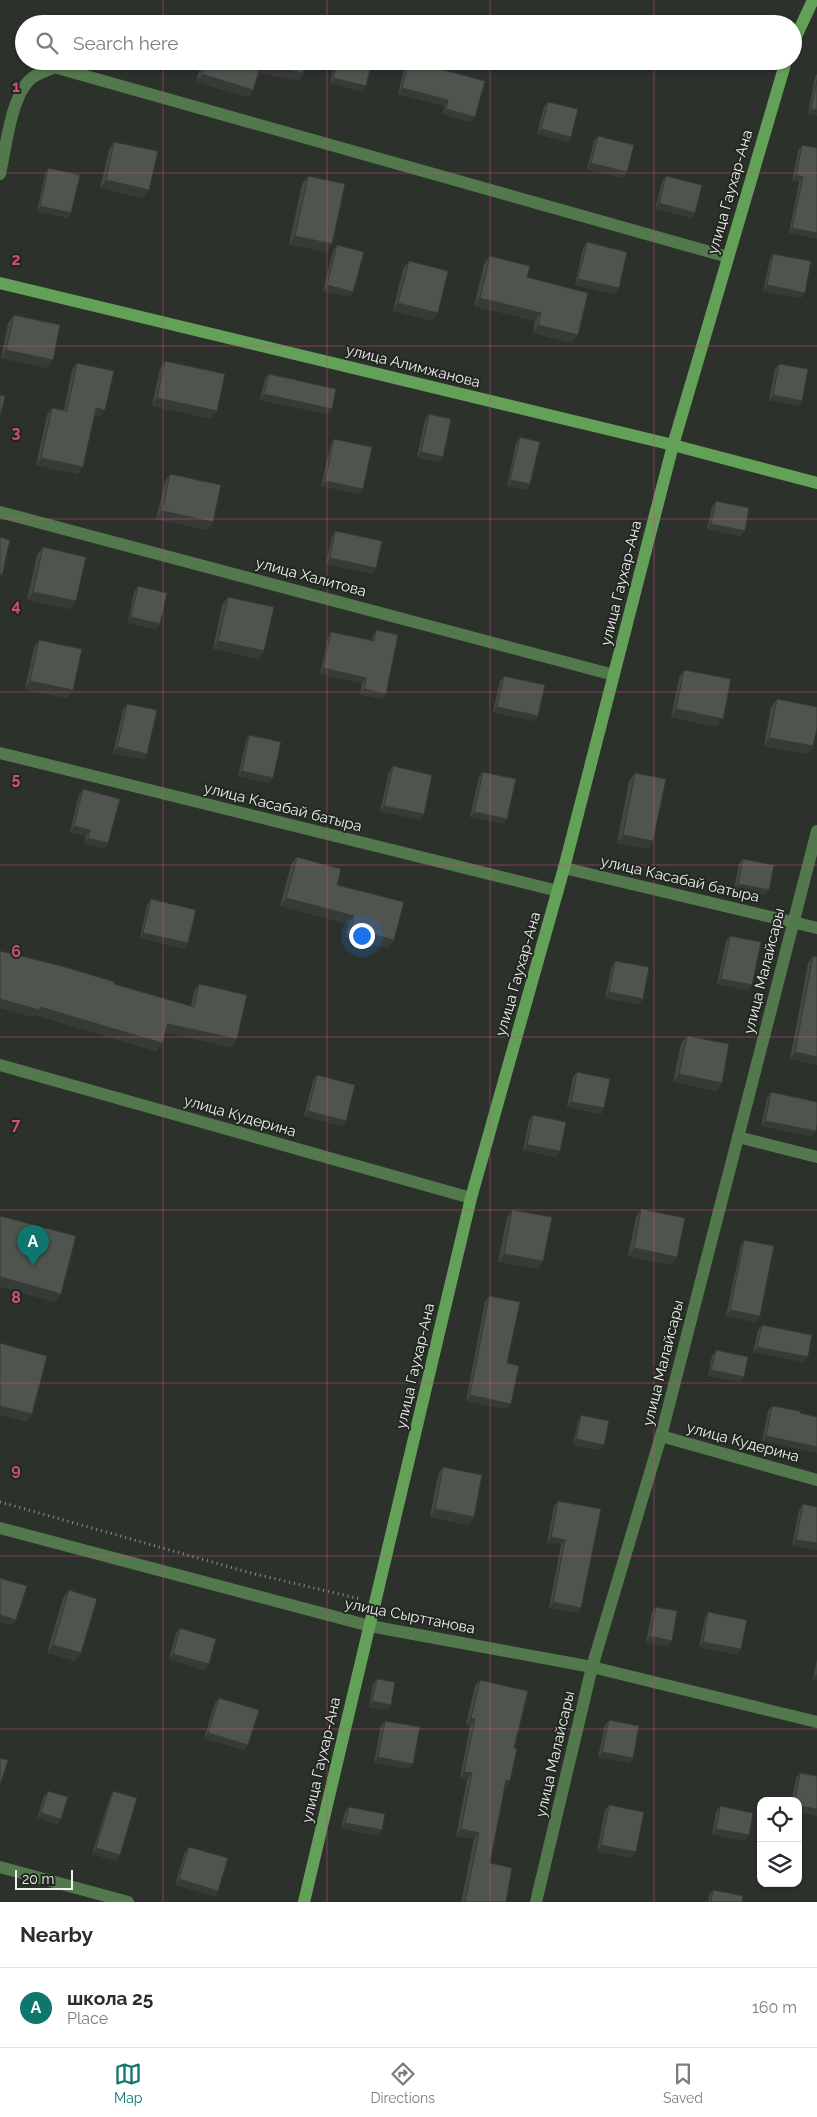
<!DOCTYPE html>
<html lang="en">
<head>
<meta charset="utf-8">
<style>
  :root { --surface:#fff; --page:#f7f7f7; --text:#2b2b33; --muted:#7c7c81; --line:#e1e1e2; --accent:#0f766e }
  body { margin:0; font-family:Raleway,sans-serif; background:var(--page); color:var(--text) }
  .controls { position:absolute; right:15px; bottom:15px; display:grid; overflow:hidden; border-radius:10px; box-shadow:0 1px 4px #0004 }
  .controls button { width:45px; height:45px; display:grid; place-items:center; padding:0; border:0; border-bottom:1px solid var(--line); background:var(--surface); color:var(--text); font:25px sans-serif }
  .scale { position:absolute; left:15px; bottom:12px; width:58px; box-sizing:border-box; padding-left:5px; border:2px solid #edf1ed; border-top:0; font-size:14px; line-height:18px; white-space:nowrap; color:#edf1ed; -webkit-text-stroke:4px #232722; paint-order:stroke }
  .you { position:absolute; left:361px; top:935px; width:18px; height:18px; margin:-12px; border:4px solid #fff; border-radius:50%; background:#1a73e8; box-shadow:0 0 0 8px #1a73e833 }
  .badge { display:grid; place-items:center; width:32px; height:32px; border-radius:50%; background:var(--accent); color:#fff; font-size:16px; font-weight:700 }
  .pin { position:absolute; translate:-50% -41px; filter:drop-shadow(0 1px 2px #0008) }
  .pin::after { content:''; position:absolute; top:26px; width:18px; height:15px; background:inherit; clip-path:polygon(0 0,100% 0,50% 100%) }
  .list { margin:0; padding:0; list-style:none }
  h2 { display:flex; justify-content:space-between; align-items:center; height:65px; margin:0; padding:0 20px; font-size:21px }
  h2 small { font-size:16px; font-weight:400; color:var(--muted) }
  .list li { display:grid; grid-template-columns:32px 1fr auto; gap:15px; align-items:center; box-sizing:border-box; height:80px; padding:0 20px; border-top:1px solid var(--line) }
  .list b { display:block; font-size:19px; white-space:nowrap }
  .list p { margin:0; font-size:16px; white-space:nowrap; color:var(--muted) }
  .list em { font-size:16px; font-style:normal; color:var(--muted) }
  .icon { flex:none; width:28px; height:28px; fill:none; stroke:currentColor; stroke-width:2; stroke-linecap:round; stroke-linejoin:round }
  .map { position:relative; flex:none; width:817px; height:1902px; overflow:hidden }
  .search { position:absolute; background:var(--surface); box-shadow:0 1px 4px #0004; left:15px; right:15px; top:15px; height:55px; display:flex; align-items:center; gap:12px; box-sizing:border-box; padding:0 18px; border-radius:28px; color:var(--muted); font-size:19px }
  .sheet { height:145px; background:var(--surface) }
  nav { display:flex; justify-content:space-around; align-items:center; box-sizing:border-box; height:70px; border-top:1px solid var(--line); background:var(--surface); font-size:14px; color:var(--muted) }
  nav a { display:grid; justify-items:center; gap:2px }
  nav .on { color:var(--accent) }
  .map>svg:first-child { display:block }
  .lines { fill:none; stroke-linecap:round; stroke-linejoin:round }
  .path { stroke:#8e928e; stroke-width:3; stroke-dasharray:1 4; stroke-linecap:butt }
  .street { stroke:#52794b; stroke-width:12 }
  .secondary { stroke:#63a158; stroke-width:12 }
  .wall { fill:#444843 }
  .shaded-wall { fill:#373b37 }
  .building { fill:#4f544e; stroke:#373b37 }
  .grid { fill:none; stroke:#cd4e80; stroke-width:1; stroke-opacity:0.55 }
  .labels { text-anchor:middle; stroke-width:4; stroke-linejoin:round; paint-order:stroke }
  .street-label { font-size:15px; fill:#edf1ed; stroke:#232722 }
  .grid-label { font-size:16px; text-anchor:middle; font-weight:bold; fill:#cd4e80; stroke:#232722; stroke-width:4; stroke-linejoin:round; paint-order:stroke }
</style>
</head>
<body>
<div class="map">
<svg width="817" height="1902" viewBox="0 0 817 1902">
  <rect width="100%" height="100%" fill="#2c312c"/>
  <g class="lines">
    <path class="path" d="M0,1502L251,1573L360,1599"/>
    <g class="street">
      <path d="M0,174C6,148 11,94 32,78C38,73 47,71 54,67L728,257"/>
      <path d="M0,512L614,675"/>
      <path d="M0,753L558,891"/>
      <path d="M564,868L817,928"/>
      <path d="M0,1065L471,1198"/>
      <path d="M738,1137L817,1157"/>
      <path d="M661,1436L817,1480"/>
      <path d="M0,1528L370,1626L592,1667L817,1722"/>
      <path d="M0,1867L128,1902"/>
      <path d="M536,1902L592,1667L661,1436L817,831"/>
    </g>
    <g class="secondary">
      <path d="M793,43L813,0"/>
      <path d="M0,283L673,445L817,483"/>
      <path d="M304,1902L471,1198L564,868L673,445L786,61"/>
    </g>
  </g>
  <g class="wall">
    <path d="M202,61H306L303,73L298,81L258,72L253,90L248,97L196,82Z"/>
    <path d="M335,61H372L366,86L362,92L330,83Z"/>
    <path d="M408,61H417L444,70L471,122L442,114L445,106L398,94L405,65Z"/>
    <path d="M817,74V116L808,114L815,77Z"/>
    <path d="M548,102L571,137L568,142L537,134L544,107Z"/>
    <path d="M598,136L627,172L623,178L587,169L594,141Z"/>
    <path d="M114,142L143,198L100,188L109,150Z"/>
    <path d="M802,145L817,239L789,233L799,182L792,181L798,151Z"/>
    <path d="M48,168L68,218L37,211L45,174Z"/>
    <path d="M308,176L326,252L289,244L302,184Z"/>
    <path d="M666,176L695,213L692,218L655,209L662,182Z"/>
    <path d="M587,242L619,288L615,294L575,285L583,248Z"/>
    <path d="M337,245L350,297L323,291L333,251Z"/>
    <path d="M773,254L801,298L763,291L770,259Z"/>
    <path d="M490,256L527,277L572,343L533,333L535,321L474,306L484,264Z"/>
    <path d="M409,261L432,321L393,311L403,269Z"/>
    <path d="M14,315L47,368L1,358L8,323Z"/>
    <path d="M165,361L212,419L152,406L160,369Z"/>
    <path d="M77,363L100,417L94,415L78,474L36,465L47,415L52,408L64,410L72,370Z"/>
    <path d="M779,364L798,406L769,400L775,369Z"/>
    <path d="M269,374L328,414L260,400L265,379Z"/>
    <path d="M429,414L443,457L439,462L417,457L425,420Z"/>
    <path d="M520,437L530,484L526,490L507,486L516,443Z"/>
    <path d="M334,439L359,494L321,486L331,444Z"/>
    <path d="M170,474L213,522L207,530L156,519L165,482Z"/>
    <path d="M716,501L741,536L707,529L712,507Z"/>
    <path d="M335,531L373,574L326,564L332,536Z"/>
    <path d="M43,547L76,601L71,609L27,600L37,555Z"/>
    <path d="M138,586L156,629L128,623L134,592Z"/>
    <path d="M228,597L259,659L213,649L222,605Z"/>
    <path d="M376,630L382,699L360,694L362,683L320,674L328,637L331,632L372,640L373,636Z"/>
    <path d="M39,640L67,698L25,689L34,648Z"/>
    <path d="M684,670L717,727L671,717L679,678Z"/>
    <path d="M504,676L538,716L534,721L493,712L500,681Z"/>
    <path d="M777,699L813,746L808,754L764,746L771,707Z"/>
    <path d="M127,704L147,754L144,759L113,753L123,710Z"/>
    <path d="M249,735L273,778L269,783L238,776L246,741Z"/>
    <path d="M393,766L420,820L380,811L389,772Z"/>
    <path d="M483,772L504,824L470,817L479,777Z"/>
    <path d="M635,773L648,849L617,843L629,781Z"/>
    <path d="M83,789L108,843L104,848L84,843L86,836L70,832L79,795Z"/>
    <path d="M297,857L337,885L394,940L388,948L345,937L349,924L280,906L291,865Z"/>
    <path d="M743,859L765,895L734,889L739,864Z"/>
    <path d="M151,899L188,943L184,949L140,938L147,905Z"/>
    <path d="M730,936L748,990L717,984L726,941Z"/>
    <path d="M813,956L817,957V1065L790,1059L808,963Z"/>
    <path d="M615,961L643,999L639,1004L605,998L612,966Z"/>
    <path d="M114,984L191,1006L194,992L199,984L237,1039L231,1047L165,1032L162,1043L156,1051L35,1015L34,1017L0,1008Z"/>
    <path d="M687,1036L722,1083L716,1091L673,1082L681,1044Z"/>
    <path d="M577,1072L604,1108L601,1114L567,1107L573,1077Z"/>
    <path d="M317,1075L346,1121L342,1126L304,1116L313,1081Z"/>
    <path d="M771,1092L816,1131L812,1136L761,1126L767,1098Z"/>
    <path d="M533,1115L560,1151L556,1157L523,1150L529,1120Z"/>
    <path d="M641,1209L671,1265L628,1256L636,1217Z"/>
    <path d="M512,1210L538,1269L498,1262L507,1218Z"/>
    <path d="M744,1240L760,1316L756,1322L726,1316L741,1245Z"/>
    <path d="M489,1296L507,1363V1409L466,1401L485,1302Z"/>
    <path d="M762,1325L808,1357L804,1362L753,1352L758,1330Z"/>
    <path d="M716,1350L744,1377L740,1382L708,1376L712,1356Z"/>
    <path d="M772,1406L800,1413L762,1441L768,1411Z"/>
    <path d="M581,1415L600,1450L573,1445L578,1421Z"/>
    <path d="M443,1467L469,1525L430,1517L438,1475Z"/>
    <path d="M558,1501L581,1608L577,1613L549,1608L561,1545L547,1542L554,1506Z"/>
    <path d="M803,1504L817,1507V1550L792,1545L799,1510Z"/>
    <path d="M69,1590L75,1661L47,1653L63,1598Z"/>
    <path d="M656,1607L672,1641L668,1646L646,1642L652,1612Z"/>
    <path d="M708,1612L737,1655L699,1647L705,1618Z"/>
    <path d="M180,1628L205,1670L169,1659L176,1633Z"/>
    <path d="M817,1659V1680L813,1679Z"/>
    <path d="M377,1679L391,1705L387,1710L369,1707L373,1684Z"/>
    <path d="M480,1680L506,1788L505,1787L490,1863L506,1902H461L474,1839L456,1836L467,1780L460,1778L470,1726L466,1725L475,1686Z"/>
    <path d="M219,1698L248,1745L244,1750L204,1738L215,1703Z"/>
    <path d="M609,1720L633,1758L629,1763L598,1757L605,1725Z"/>
    <path d="M385,1721L409,1769L374,1762L381,1726Z"/>
    <path d="M800,1773L817,1776V1816L798,1812V1801H792L796,1778Z"/>
    <path d="M48,1791L61,1819L57,1824L37,1818L44,1796Z"/>
    <path d="M113,1791L120,1855L116,1861L92,1854L110,1797Z"/>
    <path d="M609,1805L632,1858L597,1851L605,1810Z"/>
    <path d="M720,1806L745,1841L712,1834L716,1812Z"/>
    <path d="M349,1807L378,1836L341,1828L345,1812Z"/>
    <path d="M189,1847L215,1896L175,1885L185,1852Z"/>
    <path d="M713,1890L742,1902H708L709,1895Z"/>
  </g>
  <g class="shaded-wall">
    <path d="M261,64L303,73L298,81L256,72Z"/>
    <path d="M202,74L253,90L248,97L196,82Z"/>
    <path d="M333,78L366,86L362,92L330,83Z"/>
    <path d="M402,88L448,100L445,106L398,94Z"/>
    <path d="M446,109L475,117L471,122L442,114Z"/>
    <path d="M811,109L817,110V116L808,114Z"/>
    <path d="M541,129L571,137L568,142L537,134Z"/>
    <path d="M591,163L627,172L623,178L587,169Z"/>
    <path d="M796,175L803,177L799,182L792,181Z"/>
    <path d="M106,180L149,190L143,198L100,188Z"/>
    <path d="M659,203L695,213L692,218L655,209Z"/>
    <path d="M40,206L71,213L68,218L37,211Z"/>
    <path d="M792,228L817,233V239L789,233Z"/>
    <path d="M295,236L332,244L326,252L289,244Z"/>
    <path d="M578,279L619,288L615,294L575,285Z"/>
    <path d="M327,285L353,292L350,297L323,291Z"/>
    <path d="M767,285L805,293L801,298L763,291Z"/>
    <path d="M480,298L541,313L535,321L474,306Z"/>
    <path d="M398,303L438,313L432,321L393,311Z"/>
    <path d="M538,325L578,335L572,343L533,333Z"/>
    <path d="M6,350L53,360L47,368L1,358Z"/>
    <path d="M264,394L332,409L328,414L260,400Z"/>
    <path d="M773,395L802,401L798,406L769,400Z"/>
    <path d="M157,398L217,411L212,419L152,406Z"/>
    <path d="M96,408L105,410L100,417L91,415Z"/>
    <path d="M421,452L443,457L439,462L417,457Z"/>
    <path d="M41,458L83,467L78,474L36,465Z"/>
    <path d="M510,480L530,484L526,490L507,486Z"/>
    <path d="M325,481L363,489L359,494L321,486Z"/>
    <path d="M162,511L213,522L207,530L156,519Z"/>
    <path d="M711,524L745,531L741,536L707,529Z"/>
    <path d="M330,558L376,568L373,574L326,564Z"/>
    <path d="M33,592L76,601L71,609L27,600Z"/>
    <path d="M131,617L160,624L156,629L128,623Z"/>
    <path d="M218,641L264,651L259,659L213,649Z"/>
    <path d="M323,668L366,678L362,683L320,674Z"/>
    <path d="M30,681L73,690L67,698L25,689Z"/>
    <path d="M364,689L386,694L382,699L360,694Z"/>
    <path d="M497,707L538,716L534,721L493,712Z"/>
    <path d="M676,709L723,719L717,727L671,717Z"/>
    <path d="M769,738L813,746L808,754L764,746Z"/>
    <path d="M117,747L147,754L144,759L113,753Z"/>
    <path d="M242,771L273,778L269,783L238,776Z"/>
    <path d="M384,806L424,814L420,820L380,811Z"/>
    <path d="M474,812L507,819L504,824L470,817Z"/>
    <path d="M74,826L90,830L86,836L70,832Z"/>
    <path d="M623,835L653,841L648,849L617,843Z"/>
    <path d="M88,838L108,843L104,848L84,843Z"/>
    <path d="M738,884L769,890L765,895L734,889Z"/>
    <path d="M286,898L354,916L349,924L280,906Z"/>
    <path d="M351,929L394,940L388,948L345,937Z"/>
    <path d="M143,933L188,943L184,949L140,938Z"/>
    <path d="M721,979L752,985L748,990L717,984Z"/>
    <path d="M609,992L643,999L639,1004L605,998Z"/>
    <path d="M0,999L40,1007L162,1043L156,1051L35,1015L34,1017L0,1008Z"/>
    <path d="M168,1024L237,1039L231,1047L162,1031Z"/>
    <path d="M795,1052L817,1057V1065L790,1059Z"/>
    <path d="M679,1074L722,1083L716,1091L673,1082Z"/>
    <path d="M571,1102L604,1108L601,1114L567,1107Z"/>
    <path d="M308,1111L346,1121L342,1126L304,1116Z"/>
    <path d="M765,1121L816,1131L812,1136L761,1126Z"/>
    <path d="M527,1145L560,1151L556,1157L523,1150Z"/>
    <path d="M634,1248L677,1257L671,1265L628,1256Z"/>
    <path d="M504,1254L543,1261L538,1269L498,1262Z"/>
    <path d="M0,1277L61,1294L55,1302L0,1287Z"/>
    <path d="M730,1310L760,1316L756,1322L726,1316Z"/>
    <path d="M757,1347L808,1357L804,1362L753,1352Z"/>
    <path d="M711,1370L744,1377L740,1382L708,1376Z"/>
    <path d="M470,1395L511,1404L507,1409L466,1401Z"/>
    <path d="M0,1406L32,1414L26,1422L0,1415Z"/>
    <path d="M766,1436L817,1447V1453L762,1441Z"/>
    <path d="M576,1439L604,1445L600,1450L573,1445Z"/>
    <path d="M435,1509L474,1517L469,1525L430,1517Z"/>
    <path d="M551,1537L565,1540L561,1545L547,1542Z"/>
    <path d="M796,1540L817,1543V1550L792,1545Z"/>
    <path d="M553,1602L581,1608L577,1613L549,1608Z"/>
    <path d="M0,1615L16,1620L12,1625L0,1622Z"/>
    <path d="M650,1636L672,1641L668,1646L646,1642Z"/>
    <path d="M703,1642L741,1649L737,1655L699,1647Z"/>
    <path d="M53,1645L81,1653L75,1661L47,1653Z"/>
    <path d="M173,1654L209,1664L205,1670L169,1659Z"/>
    <path d="M817,1674V1680L813,1679Z"/>
    <path d="M372,1701L391,1705L387,1710L369,1707Z"/>
    <path d="M471,1718L475,1719L470,1726L466,1725Z"/>
    <path d="M208,1733L248,1745L244,1750L204,1738Z"/>
    <path d="M602,1752L633,1758L629,1763L598,1757Z"/>
    <path d="M378,1757L413,1764L409,1769L374,1762Z"/>
    <path d="M464,1772L472,1773L467,1780L460,1778Z"/>
    <path d="M506,1780L510,1781L506,1788L502,1787Z"/>
    <path d="M798,1806L817,1809V1816L798,1812Z"/>
    <path d="M41,1813L61,1819L57,1824L37,1818Z"/>
    <path d="M345,1823L382,1830L378,1836L341,1828Z"/>
    <path d="M461,1829L479,1833L474,1839L456,1836Z"/>
    <path d="M716,1829L749,1835L745,1841L712,1834Z"/>
    <path d="M601,1845L636,1852L632,1858L597,1851Z"/>
    <path d="M96,1848L120,1855L116,1861L92,1854Z"/>
    <path d="M179,1879L218,1891L215,1896L175,1885Z"/>
  </g>
  <g class="building">
    <path d="M205,61H306L303,73L261,64L253,90L202,74Z"/>
    <path d="M338,61H372L366,86L333,78Z"/>
    <path d="M409,61H417L444,69V70L485,81L475,117L446,109L448,100L402,88Z"/>
    <path d="M817,80V110L811,109Z"/>
    <path d="M548,102L578,109L571,137L541,129Z"/>
    <path d="M598,136L634,145L627,172L591,163Z"/>
    <path d="M114,142L158,151L149,190L106,180Z"/>
    <path d="M802,145L817,148V233L792,228L803,177L796,175Z"/>
    <path d="M48,168L80,175L71,213L40,206Z"/>
    <path d="M308,176L345,184L332,244L295,236Z"/>
    <path d="M666,176L702,185L695,213L659,203Z"/>
    <path d="M587,242L627,252L619,288L578,279Z"/>
    <path d="M337,245L364,252L353,292L327,285Z"/>
    <path d="M773,254L811,261L805,293L767,285Z"/>
    <path d="M490,256L530,266L527,277L588,293L578,335L538,325L541,313L480,298Z"/>
    <path d="M409,261L448,271L438,313L398,303Z"/>
    <path d="M14,315L60,325L53,360L6,350Z"/>
    <path d="M165,361L225,374L217,411L157,398Z"/>
    <path d="M77,363L114,371L105,410L96,408L83,467L41,458L52,408L67,411Z"/>
    <path d="M779,364L808,369L802,401L773,395Z"/>
    <path d="M269,374L336,389L332,409L264,394Z"/>
    <path d="M0,395L5,396L0,417Z"/>
    <path d="M429,414L451,419L443,457L421,452Z"/>
    <path d="M520,437L540,442L530,484L510,480Z"/>
    <path d="M334,439L372,447L363,489L325,481Z"/>
    <path d="M170,474L221,485L213,522L162,511Z"/>
    <path d="M716,501L749,508L745,531L711,524Z"/>
    <path d="M335,531L382,541L376,568L330,558Z"/>
    <path d="M0,537L10,540L2,575H0Z"/>
    <path d="M43,547L86,557L76,601L33,592Z"/>
    <path d="M138,586L167,593L160,624L131,617Z"/>
    <path d="M228,597L274,607L264,651L218,641Z"/>
    <path d="M376,630L398,635L386,694L364,689L366,678L323,668L331,632L374,641Z"/>
    <path d="M39,640L82,649L73,690L30,681Z"/>
    <path d="M684,670L731,679L723,719L676,709Z"/>
    <path d="M504,676L545,685L538,716L497,707Z"/>
    <path d="M777,699L817,707V728L813,746L769,738Z"/>
    <path d="M127,704L157,710L147,754L117,747Z"/>
    <path d="M249,735L281,742L273,778L242,771Z"/>
    <path d="M393,766L432,775L424,814L384,806Z"/>
    <path d="M483,772L516,779L507,819L474,812Z"/>
    <path d="M635,773L666,779L653,841L623,835Z"/>
    <path d="M83,789L120,799L108,843L88,838L90,830L74,826Z"/>
    <path d="M297,857L341,869L337,885L404,902L394,940L351,929L354,916L286,898Z"/>
    <path d="M743,859L774,865L769,890L738,884Z"/>
    <path d="M151,899L196,910L188,943L143,933Z"/>
    <path d="M730,936L761,942L752,985L721,979Z"/>
    <path d="M0,951L58,965L115,982L114,984L194,1007L199,984L247,995L237,1039L168,1024L162,1043L40,1007L39,1010L0,999Z"/>
    <path d="M813,956L817,957V1057L795,1052Z"/>
    <path d="M615,961L649,967L643,999L609,992Z"/>
    <path d="M687,1036L729,1044L722,1083L679,1074Z"/>
    <path d="M577,1072L610,1079L604,1108L571,1102Z"/>
    <path d="M317,1075L355,1085L346,1121L308,1111Z"/>
    <path d="M771,1092L817,1102V1124L816,1131L765,1121Z"/>
    <path d="M533,1115L566,1122L560,1151L527,1145Z"/>
    <path d="M641,1209L685,1218L677,1257L634,1248Z"/>
    <path d="M512,1210L552,1217L543,1261L504,1254Z"/>
    <path d="M0,1216L76,1236L61,1294L0,1277Z"/>
    <path d="M744,1240L774,1246L760,1316L730,1310Z"/>
    <path d="M489,1296L520,1302L507,1363L519,1366L511,1404L470,1395Z"/>
    <path d="M762,1325L812,1335L808,1357L757,1347Z"/>
    <path d="M0,1343L47,1356L32,1414L0,1406Z"/>
    <path d="M716,1350L748,1357L744,1377L711,1370Z"/>
    <path d="M772,1406L800,1411V1413L817,1417V1447L766,1436Z"/>
    <path d="M581,1415L609,1421L604,1445L576,1439Z"/>
    <path d="M443,1467L482,1475L474,1517L435,1509Z"/>
    <path d="M558,1501L601,1509L581,1608L553,1602L565,1540L551,1537Z"/>
    <path d="M803,1504L817,1507V1543L796,1540Z"/>
    <path d="M0,1578L27,1586L16,1620L0,1615Z"/>
    <path d="M69,1590L97,1599L81,1653L53,1645Z"/>
    <path d="M656,1607L677,1611L672,1641L650,1636Z"/>
    <path d="M708,1612L747,1620L741,1649L703,1642Z"/>
    <path d="M180,1628L216,1639L209,1664L173,1654Z"/>
    <path d="M377,1679L395,1682L391,1705L372,1701Z"/>
    <path d="M480,1680L528,1691L514,1748L517,1749L510,1781L506,1780L490,1863L512,1868L506,1902H465L479,1833L461,1829L472,1773L464,1772L475,1719L471,1718Z"/>
    <path d="M219,1698L259,1710L248,1745L208,1733Z"/>
    <path d="M609,1720L639,1726L633,1758L602,1752Z"/>
    <path d="M385,1721L420,1727L413,1764L378,1757Z"/>
    <path d="M0,1758L8,1760L0,1786Z"/>
    <path d="M800,1773L817,1776V1809L798,1806V1801H795Z"/>
    <path d="M48,1791L68,1797L61,1819L41,1813Z"/>
    <path d="M113,1791L137,1798L120,1855L96,1848Z"/>
    <path d="M609,1805L644,1812L636,1852L601,1845Z"/>
    <path d="M720,1806L753,1813L749,1835L716,1829Z"/>
    <path d="M349,1807L385,1814L382,1830L345,1823Z"/>
    <path d="M189,1847L228,1858L218,1891L179,1879Z"/>
    <path d="M713,1890L743,1896L742,1902H711Z"/>
  </g>
  <path class="grid" d="M163,0V24M327,0V24M490,0V24M654,0V24M163,61V1902M327,61V1902M490,61V1902M654,61V1902M0,173H817M0,346H817M0,519H817M0,692H817M0,865H817M0,1037H817M0,1210H817M0,1383H817M0,1556H817M0,1729H817"/>
  <g class="labels">
    <g class="street-label">
      <text transform="translate(730 192) rotate(-74)" y="5">улица Гаухар-Ана</text>
      <text transform="translate(413 366) rotate(14)" y="5">улица Алимжанова</text>
      <text transform="translate(311 577) rotate(15)" y="5">улица Халитова</text>
      <text transform="translate(621 583) rotate(-76)" y="5">улица Гаухар-Ана</text>
      <text transform="translate(283 807) rotate(14)" y="5">улица Касабай батыра</text>
      <text transform="translate(680 879) rotate(13)" y="5">улица Касабай батыра</text>
      <text transform="translate(764 971) rotate(-76)" y="5">улица Малайсары</text>
      <text transform="translate(518 974) rotate(-74)" y="5">улица Гаухар-Ана</text>
      <text transform="translate(240 1116) rotate(16)" y="5">улица Кудерина</text>
      <text transform="translate(663 1363) rotate(-76)" y="5">улица Малайсары</text>
      <text transform="translate(415 1366) rotate(-77)" y="5">улица Гаухар-Ана</text>
      <text transform="translate(743 1442) rotate(15)" y="5">улица Кудерина</text>
      <text transform="translate(410 1616) rotate(11)" y="5">улица Сырттанова</text>
      <text transform="translate(555 1754) rotate(-77)" y="5">улица Малайсары</text>
      <text transform="translate(321 1760) rotate(-77)" y="5">улица Гаухар-Ана</text>
    </g>
  </g>
  <g class="grid-label">
    <text x="16" y="92">1</text>
    <text x="16" y="265">2</text>
    <text x="16" y="438">3</text>
    <text x="16" y="611">4</text>
    <text x="16" y="784">5</text>
    <text x="16" y="957">6</text>
    <text x="16" y="1130">7</text>
    <text x="16" y="1303">8</text>
    <text x="16" y="1475">9</text>
  </g>
</svg>
<div class="controls">
<button><svg class="icon" aria-label="locate" viewBox="0 0 24 24"><circle cx="12" cy="12" r="6"/><path d="M12 2v4M12 18v4M2 12h4M18 12h4"/></svg></button>
<button><svg class="icon" aria-label="layers" viewBox="0 0 24 24"><path d="M12 4l9 5-9 5-9-5zM3 14l9 5 9-5"/></svg></button>
</div>
<div class="scale">20 m</div>
<div class="you"></div>
<div class="pin badge" style="left:33px;top:1266px">A</div>
<div class="search"><svg class="icon" aria-label="search" viewBox="0 0 24 24"><circle cx="10" cy="10" r="6"/><path d="M15 15l6 6"/></svg>Search here</div>
</div>
<section class="sheet">
<h2>Nearby<small></small></h2>
<ul class="list">
<li><span class="badge">A</span><div><b>школа 25</b><p>Place</p></div><em>160 m</em></li>
</ul>
</section>
<nav>
<a class="on"><svg class="icon" aria-label="map" viewBox="0 0 24 24"><path d="M3 6l6-2 6 2 6-2v14l-6 2-6-2-6 2zM9 4v14M15 6v14"/></svg>Map</a>
<a><svg class="icon" aria-label="directions" viewBox="0 0 24 24"><path d="M12 3l9 9-9 9-9-9zM9 14v-3h6M13 9l2 2-2 2"/></svg>Directions</a>
<a><svg class="icon" aria-label="saved" viewBox="0 0 24 24"><path d="M7 4h10v16l-5-4-5 4z"/></svg>Saved</a>
</nav>
</body>
</html>
